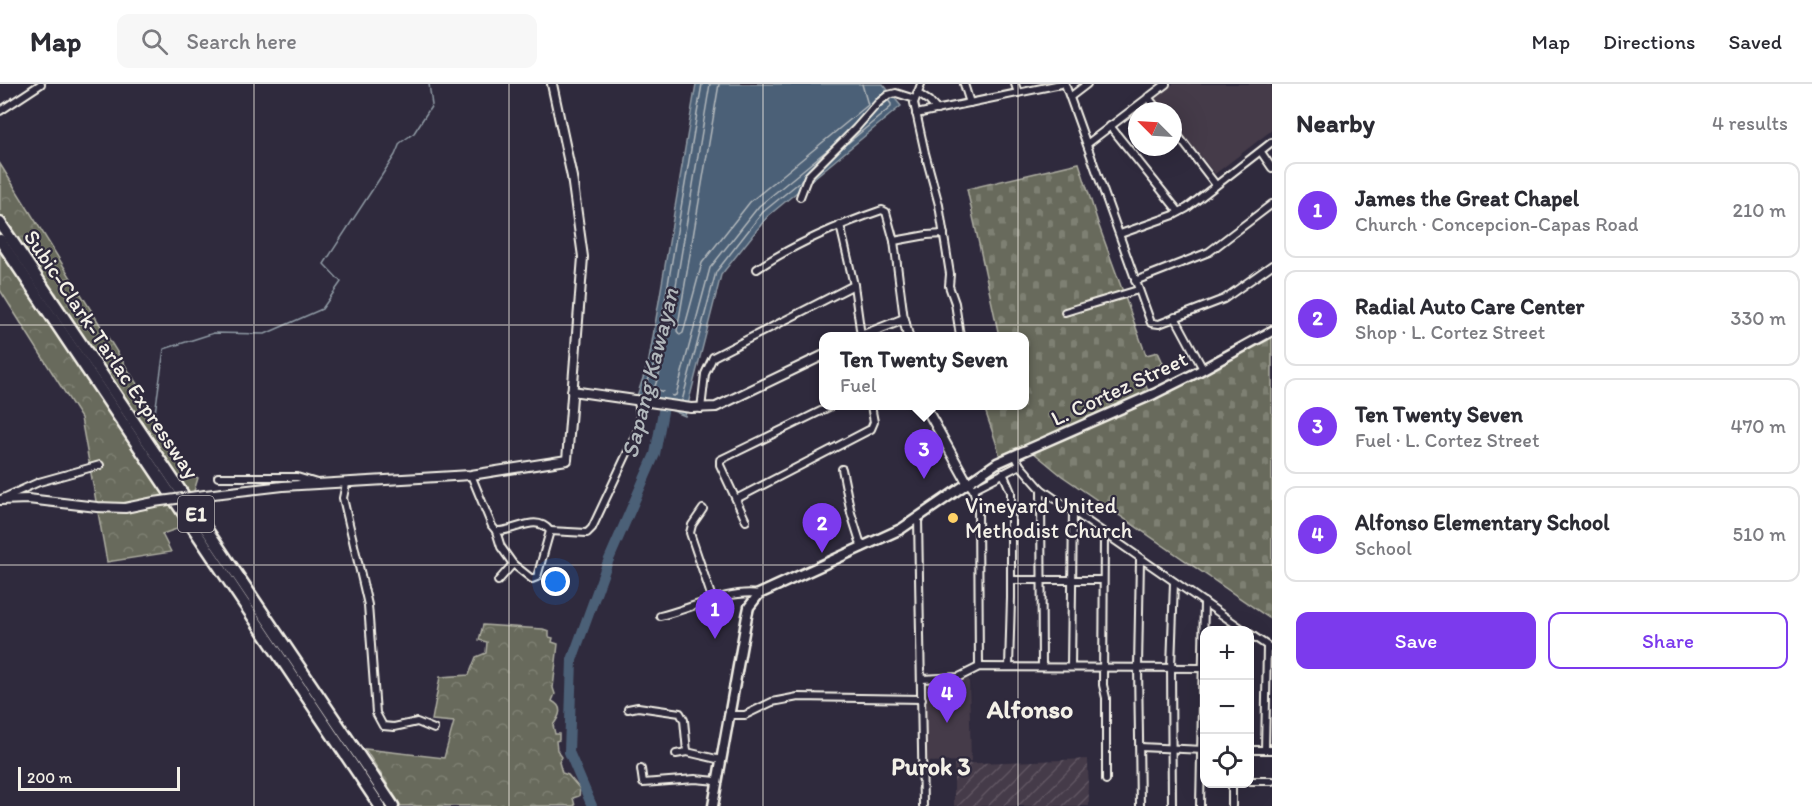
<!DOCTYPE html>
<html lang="en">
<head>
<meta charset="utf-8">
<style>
  :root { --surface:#fff; --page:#f7f7f7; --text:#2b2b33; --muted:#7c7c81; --line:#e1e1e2; --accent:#7c3aed }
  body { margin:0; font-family:Itim,sans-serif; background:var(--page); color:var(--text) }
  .controls { position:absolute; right:18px; bottom:18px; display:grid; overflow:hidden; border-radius:12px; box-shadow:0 6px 24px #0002 }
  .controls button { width:54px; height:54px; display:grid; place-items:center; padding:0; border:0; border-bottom:2px solid var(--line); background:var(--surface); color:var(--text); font:30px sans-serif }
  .compass { position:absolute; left:1128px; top:18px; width:54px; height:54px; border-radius:50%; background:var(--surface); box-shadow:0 6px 24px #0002; rotate:294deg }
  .scale { position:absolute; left:18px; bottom:15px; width:162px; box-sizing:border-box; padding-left:6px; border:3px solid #f4f1e8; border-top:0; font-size:16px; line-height:21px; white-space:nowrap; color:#f4f1e8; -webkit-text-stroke:4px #2f2a3d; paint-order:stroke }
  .you { position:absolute; left:556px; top:498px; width:21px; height:21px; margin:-15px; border:4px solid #fff; border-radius:50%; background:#1a73e8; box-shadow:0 0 0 9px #1a73e833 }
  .badge { display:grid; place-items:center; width:39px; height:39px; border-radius:50%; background:var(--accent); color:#fff; font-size:20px; font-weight:700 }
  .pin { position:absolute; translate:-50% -50px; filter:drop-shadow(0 2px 3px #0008) }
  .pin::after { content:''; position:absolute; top:32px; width:21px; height:18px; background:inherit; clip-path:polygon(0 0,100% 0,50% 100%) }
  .popup { position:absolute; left:819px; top:248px; width:210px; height:78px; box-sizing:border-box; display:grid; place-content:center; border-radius:12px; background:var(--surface); filter:drop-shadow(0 2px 4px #0005); font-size:20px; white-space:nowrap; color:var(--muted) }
  .popup b { font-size:22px; color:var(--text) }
  .popup::after { content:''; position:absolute; left:50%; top:100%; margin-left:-12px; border:12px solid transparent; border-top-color:var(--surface) }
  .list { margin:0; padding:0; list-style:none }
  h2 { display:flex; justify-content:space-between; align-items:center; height:78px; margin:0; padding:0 24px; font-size:26px }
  h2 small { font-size:20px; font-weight:400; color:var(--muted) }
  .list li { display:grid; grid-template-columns:39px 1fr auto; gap:18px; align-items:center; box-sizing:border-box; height:96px; margin:0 12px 12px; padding:0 12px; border:2px solid var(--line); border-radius:12px }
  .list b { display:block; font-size:22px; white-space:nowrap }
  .list p { margin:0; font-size:20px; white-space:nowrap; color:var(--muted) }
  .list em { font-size:20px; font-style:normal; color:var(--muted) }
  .actions { display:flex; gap:12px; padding:18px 24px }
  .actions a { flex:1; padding:14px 0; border:2px solid var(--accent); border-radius:12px; text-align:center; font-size:21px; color:var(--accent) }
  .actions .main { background:var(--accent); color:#fff }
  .icon { flex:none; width:33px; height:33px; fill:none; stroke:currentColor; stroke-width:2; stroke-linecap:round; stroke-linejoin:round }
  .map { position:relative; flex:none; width:1272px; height:722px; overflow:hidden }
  header { display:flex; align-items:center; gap:36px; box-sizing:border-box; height:84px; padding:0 30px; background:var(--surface); border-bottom:2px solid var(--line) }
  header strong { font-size:28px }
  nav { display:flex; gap:33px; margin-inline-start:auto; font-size:21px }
  .search { width:420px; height:54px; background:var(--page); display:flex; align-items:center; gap:15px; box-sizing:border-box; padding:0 21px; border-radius:12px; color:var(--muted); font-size:22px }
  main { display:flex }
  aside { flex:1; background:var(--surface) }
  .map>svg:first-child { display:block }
  .built { fill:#443a48 }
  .industrial { fill:url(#industrial-furrows) }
  .forest { fill:url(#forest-crowns); stroke:#aeaea2; stroke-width:1.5 }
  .cemetery { fill:url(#cemetery-stones); stroke:#aeaea2; stroke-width:1.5 }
  .water { fill:#4c6077; stroke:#8f9aa4; stroke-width:1.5 }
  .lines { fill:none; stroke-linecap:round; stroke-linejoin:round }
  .shore { stroke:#b1b7bb; stroke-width:1.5 }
  .stream { stroke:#8f9aa4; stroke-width:1.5 }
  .river { stroke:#4c6077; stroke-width:10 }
  .minor-casing { stroke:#f4f1e8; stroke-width:10 }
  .tertiary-casing { stroke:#f4f1e8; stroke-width:12 }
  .secondary-casing { stroke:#f4f1e8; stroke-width:13 }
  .motorway-casing { stroke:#f4f1e8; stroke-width:15 }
  .minor { stroke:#2f2a3d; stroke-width:6 }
  .tertiary { stroke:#2f2a3d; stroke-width:8 }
  .secondary { stroke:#2f2a3d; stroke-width:8 }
  .motorway { stroke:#2f2a3d; stroke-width:10 }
  .tertiary-bridge-casing { stroke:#f4f1e8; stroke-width:12; stroke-linecap:butt }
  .tertiary-bridge { stroke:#2f2a3d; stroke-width:8 }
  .grid { fill:none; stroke:#f4f1e8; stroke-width:1.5; stroke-opacity:0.55 }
  .poi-dot { fill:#ffd166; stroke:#2f2a3d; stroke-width:2 }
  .labels { text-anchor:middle; stroke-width:4.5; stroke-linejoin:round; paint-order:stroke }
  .shield { fill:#2f2a3d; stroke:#b9b5b5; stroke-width:1.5 }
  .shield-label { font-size:21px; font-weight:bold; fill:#f4f1e8 }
  .street-label { font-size:22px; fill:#f4f1e8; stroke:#2f2a3d }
  .poi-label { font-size:22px; fill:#f4f1e8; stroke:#2f2a3d; text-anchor:start }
  .water-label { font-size:24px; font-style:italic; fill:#b1b7bb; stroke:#2f2a3d }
  .neighbourhood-label { font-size:24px; font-weight:bold; fill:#f4f1e8; stroke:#2f2a3d }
  .quarter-label { font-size:26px; font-weight:bold; fill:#f4f1e8; stroke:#2f2a3d }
</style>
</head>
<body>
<header>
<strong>Map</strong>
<div class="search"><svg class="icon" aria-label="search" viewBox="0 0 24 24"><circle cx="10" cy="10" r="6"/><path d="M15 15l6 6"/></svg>Search here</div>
<nav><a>Map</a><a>Directions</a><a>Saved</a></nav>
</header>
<main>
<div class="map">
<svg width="1272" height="722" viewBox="0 0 1272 722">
  <defs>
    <pattern id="industrial-furrows" width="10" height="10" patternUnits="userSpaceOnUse" patternTransform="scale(1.5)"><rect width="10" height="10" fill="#443a48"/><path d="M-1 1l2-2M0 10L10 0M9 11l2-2" fill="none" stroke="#605762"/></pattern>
    <pattern id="forest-crowns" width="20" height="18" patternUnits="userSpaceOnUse" patternTransform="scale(1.5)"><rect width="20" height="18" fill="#686a5b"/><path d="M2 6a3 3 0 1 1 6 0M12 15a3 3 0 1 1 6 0" fill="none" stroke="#7e8073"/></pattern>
    <pattern id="cemetery-stones" width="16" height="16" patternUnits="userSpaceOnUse" patternTransform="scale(1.5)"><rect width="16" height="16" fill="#686a5b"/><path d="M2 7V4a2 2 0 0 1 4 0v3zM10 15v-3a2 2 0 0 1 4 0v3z" fill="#7e8073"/></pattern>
  </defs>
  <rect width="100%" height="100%" fill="#2f2a3d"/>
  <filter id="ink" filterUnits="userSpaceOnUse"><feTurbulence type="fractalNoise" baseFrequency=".0167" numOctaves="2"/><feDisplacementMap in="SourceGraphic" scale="12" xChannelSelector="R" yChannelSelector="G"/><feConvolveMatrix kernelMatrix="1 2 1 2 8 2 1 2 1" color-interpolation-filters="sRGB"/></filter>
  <g filter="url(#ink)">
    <g class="built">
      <path d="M1173,0H1270L1272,3V46L1215,90L1173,38V27H1164L1154,14Z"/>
      <path d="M969,595L971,677L925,678L924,596Z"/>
    </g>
    <path class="industrial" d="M1088,675L1089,722H954V680Z"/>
    <g class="forest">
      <path d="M0,80L155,329L153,334L192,392L198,394L183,443L162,450L171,468L107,478L81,334L0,206Z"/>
      <path d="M483,541L543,545L549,547V553L553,554L552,558L558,560L553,604L555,610L552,617C564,623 560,632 553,641L555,650H559V656L556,657L557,666L562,673L559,678L562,689L568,691L580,705L579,712L573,714L575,722H401L365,665L444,674L454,638L432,636L440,593L469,591L476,573L486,569L487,558L479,556Z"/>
    </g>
    <g class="cemetery">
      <path d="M1079,79L1099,142L1146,271L1158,268L1163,279L1141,292L1149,308L1000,373C996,355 989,340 984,322H1024V252H999L967,105Z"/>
      <path d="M1272,252V536L1062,392L1033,368L1200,293Z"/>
    </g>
    <path class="water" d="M696,0H883L901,22L768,132L721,191L685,332L637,312L649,276Z"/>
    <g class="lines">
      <g class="shore">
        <path d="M710,0L663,279L655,302L656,305L673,312L676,311L710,184L759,122L831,63"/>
        <path d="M719,0L677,247L680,251L683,249L702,179L750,118L868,21L862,0"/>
        <path d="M848,59L891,23V20L888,16"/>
        <path d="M658,314L646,309L645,306L655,277L702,0"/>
        <path d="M682,317L716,188L763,128L801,97"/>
      </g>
      <path class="stream" d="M155,329L164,265L214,249L265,250L322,225L341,198L324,180L395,71L400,59L414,49L432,21L429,0"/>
      <path class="river" d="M592,722L569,668L572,576L607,480L655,370L666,312"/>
      <defs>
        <g id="minor">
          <path d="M921,0L914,19L925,69L939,121L950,190L949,202L955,219L960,252"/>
          <path d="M964,0L970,19"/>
          <path d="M1015,0L1018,9"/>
          <path d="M1065,0L1151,239L1159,240L1224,215L1272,181"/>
          <path d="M917,9L929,17L937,26"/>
          <path d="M1070,13L1087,0"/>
          <path d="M1148,13L1159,27"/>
          <path d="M0,27L41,0"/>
          <path d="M916,30L1061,0"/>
          <path d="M1110,42L1179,128"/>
          <path d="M1173,45L1216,101"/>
          <path d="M1087,60L1166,0"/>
          <path d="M1261,68L1272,84"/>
          <path d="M800,113L808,92L856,44L878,19L888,11L896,9L915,15"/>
          <path d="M840,141L854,201L861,252"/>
          <path d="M1120,150L1174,131L1187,124L1272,58"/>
          <path d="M894,157L927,151L944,150"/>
          <path d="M757,185C796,159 838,141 882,126L886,128L894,157L904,235"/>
          <path d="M1135,197L1209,168L1272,120"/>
          <path d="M1065,228L1138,206"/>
          <path d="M1175,233L1203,285"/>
          <path d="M701,325L705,290L713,273L854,201"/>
          <path d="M1015,371L1020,381L1041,405L1244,546"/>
          <path d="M842,385L851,429L862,464"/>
          <path d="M1003,389L1011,408V514L1009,583"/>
          <path d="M471,391L492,442L496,447C515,448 536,429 550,447L537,493L532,495L513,480L498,497"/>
          <path d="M218,393H297L317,399"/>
          <path d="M967,398L973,405L978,423L979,583"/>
          <path d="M346,400L343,414L368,521L376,629L383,642L394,643L417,638L434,645"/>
          <path d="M973,405L1020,381"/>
          <path d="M1041,405L1042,583"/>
          <path d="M1,415L39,398L100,381"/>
          <path d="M736,415L871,345L874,338L871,322"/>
          <path d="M703,425L692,441L690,449L713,517"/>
          <path d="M918,435L923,722"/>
          <path d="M746,437L720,381V376L831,322"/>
          <path d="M496,447L501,463L513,480"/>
          <path d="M550,447L587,449L592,444L639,344L640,331L638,317"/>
          <path d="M1104,449L1103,601L1106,614V696"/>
          <path d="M1011,496H1102"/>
          <path d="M660,532C690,525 730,505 759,510"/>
          <path d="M1250,550L1272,565"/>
          <path d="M1071,583L1073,427"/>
          <path d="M922,595L959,593L979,583L1202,584"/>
          <path d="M628,625L638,623L680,629L684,636L687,668L721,676"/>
          <path d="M729,631H745L772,618L798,613L922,615"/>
          <path d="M1140,663L1204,666"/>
          <path d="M1250,666H1272"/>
          <path d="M1265,666L1267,562"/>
          <path d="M676,670L687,668"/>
          <path d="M641,685L643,699L695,695L717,697"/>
          <path d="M1250,697H1272"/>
          <path d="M1140,722L1138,582L1140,476"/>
          <path d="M1172,722L1171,583L1174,498"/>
          <path d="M1200,722L1204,518"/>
          <path d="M1232,722V700"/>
        </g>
        <g id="tertiary">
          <path d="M861,252L904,235L908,252"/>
          <path d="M572,307L691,324L716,323L824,271"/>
          <path d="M925,322L967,398"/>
          <path d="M205,411L283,402L471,391L567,376L583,173L572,93L552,0"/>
          <path d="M0,416L28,415L97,423L125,424L154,418"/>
        </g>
        <path id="secondary" d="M713,722L747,532L749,523L759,510L901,445L997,379L1154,310L1194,290L1272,247"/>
        <g id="motorway">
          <path d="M0,139L393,722"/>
          <path d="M0,156L380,722"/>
        </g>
      </defs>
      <use href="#minor" class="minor-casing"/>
      <use href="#tertiary" class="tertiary-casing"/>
      <use href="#secondary" class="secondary-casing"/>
      <use href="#motorway" class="motorway-casing"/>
      <use href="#minor" class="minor"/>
      <use href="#tertiary" class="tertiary"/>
      <use href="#secondary" class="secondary"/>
      <use href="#motorway" class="motorway"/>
      <defs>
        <path id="tertiary-bridge" d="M154,418L205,411"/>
      </defs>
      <use href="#tertiary-bridge" class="tertiary-bridge-casing"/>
      <use href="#tertiary-bridge" class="tertiary-bridge"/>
    </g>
  </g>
  <path class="grid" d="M254,0V722M509,0V722M763,0V722M1018,0V722M0,241H1272M0,481H1272"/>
  <circle class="poi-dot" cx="953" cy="434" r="6"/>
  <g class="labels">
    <rect class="shield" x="178" y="412" width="36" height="36" rx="4.5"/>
    <g class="shield-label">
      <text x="196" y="437">E1</text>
    </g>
    <g class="street-label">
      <text transform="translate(112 270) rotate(56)" y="8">Subic-Clark-Tarlac Expressway</text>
      <text transform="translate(1119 304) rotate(-25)" y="8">L. Cortez Street</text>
    </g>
    <g class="poi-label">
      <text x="965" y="429">Vineyard United<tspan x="965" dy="25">Methodist Church</tspan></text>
    </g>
    <g class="water-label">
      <text transform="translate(650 289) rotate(-76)" y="8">Sapang Kawayan</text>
    </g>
    <g class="neighbourhood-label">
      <text x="931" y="691">Purok 3</text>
    </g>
    <g class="quarter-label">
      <text x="1030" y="634">Alfonso</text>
    </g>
  </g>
</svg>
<div class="controls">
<button>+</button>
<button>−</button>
<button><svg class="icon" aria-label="locate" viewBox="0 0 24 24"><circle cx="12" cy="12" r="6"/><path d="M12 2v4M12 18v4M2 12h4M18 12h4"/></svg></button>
</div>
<svg class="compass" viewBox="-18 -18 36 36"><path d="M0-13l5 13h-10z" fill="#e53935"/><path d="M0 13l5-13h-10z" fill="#7c7c81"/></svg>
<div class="scale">200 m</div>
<div class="you"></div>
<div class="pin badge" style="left:715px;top:555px">1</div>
<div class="pin badge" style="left:822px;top:469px">2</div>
<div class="pin badge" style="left:924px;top:395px">3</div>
<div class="popup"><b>Ten Twenty Seven</b>Fuel</div>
<div class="pin badge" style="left:947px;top:639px">4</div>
</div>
<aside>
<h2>Nearby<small>4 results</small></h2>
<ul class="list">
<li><span class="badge">1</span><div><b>James the Great Chapel</b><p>Church · Concepcion-Capas Road</p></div><em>210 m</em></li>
<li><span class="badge">2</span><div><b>Radial Auto Care Center</b><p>Shop · L. Cortez Street</p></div><em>330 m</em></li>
<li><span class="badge">3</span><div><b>Ten Twenty Seven</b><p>Fuel · L. Cortez Street</p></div><em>470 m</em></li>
<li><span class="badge">4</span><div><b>Alfonso Elementary School</b><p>School</p></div><em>510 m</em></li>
</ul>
<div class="actions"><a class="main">Save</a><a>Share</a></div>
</aside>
</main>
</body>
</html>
